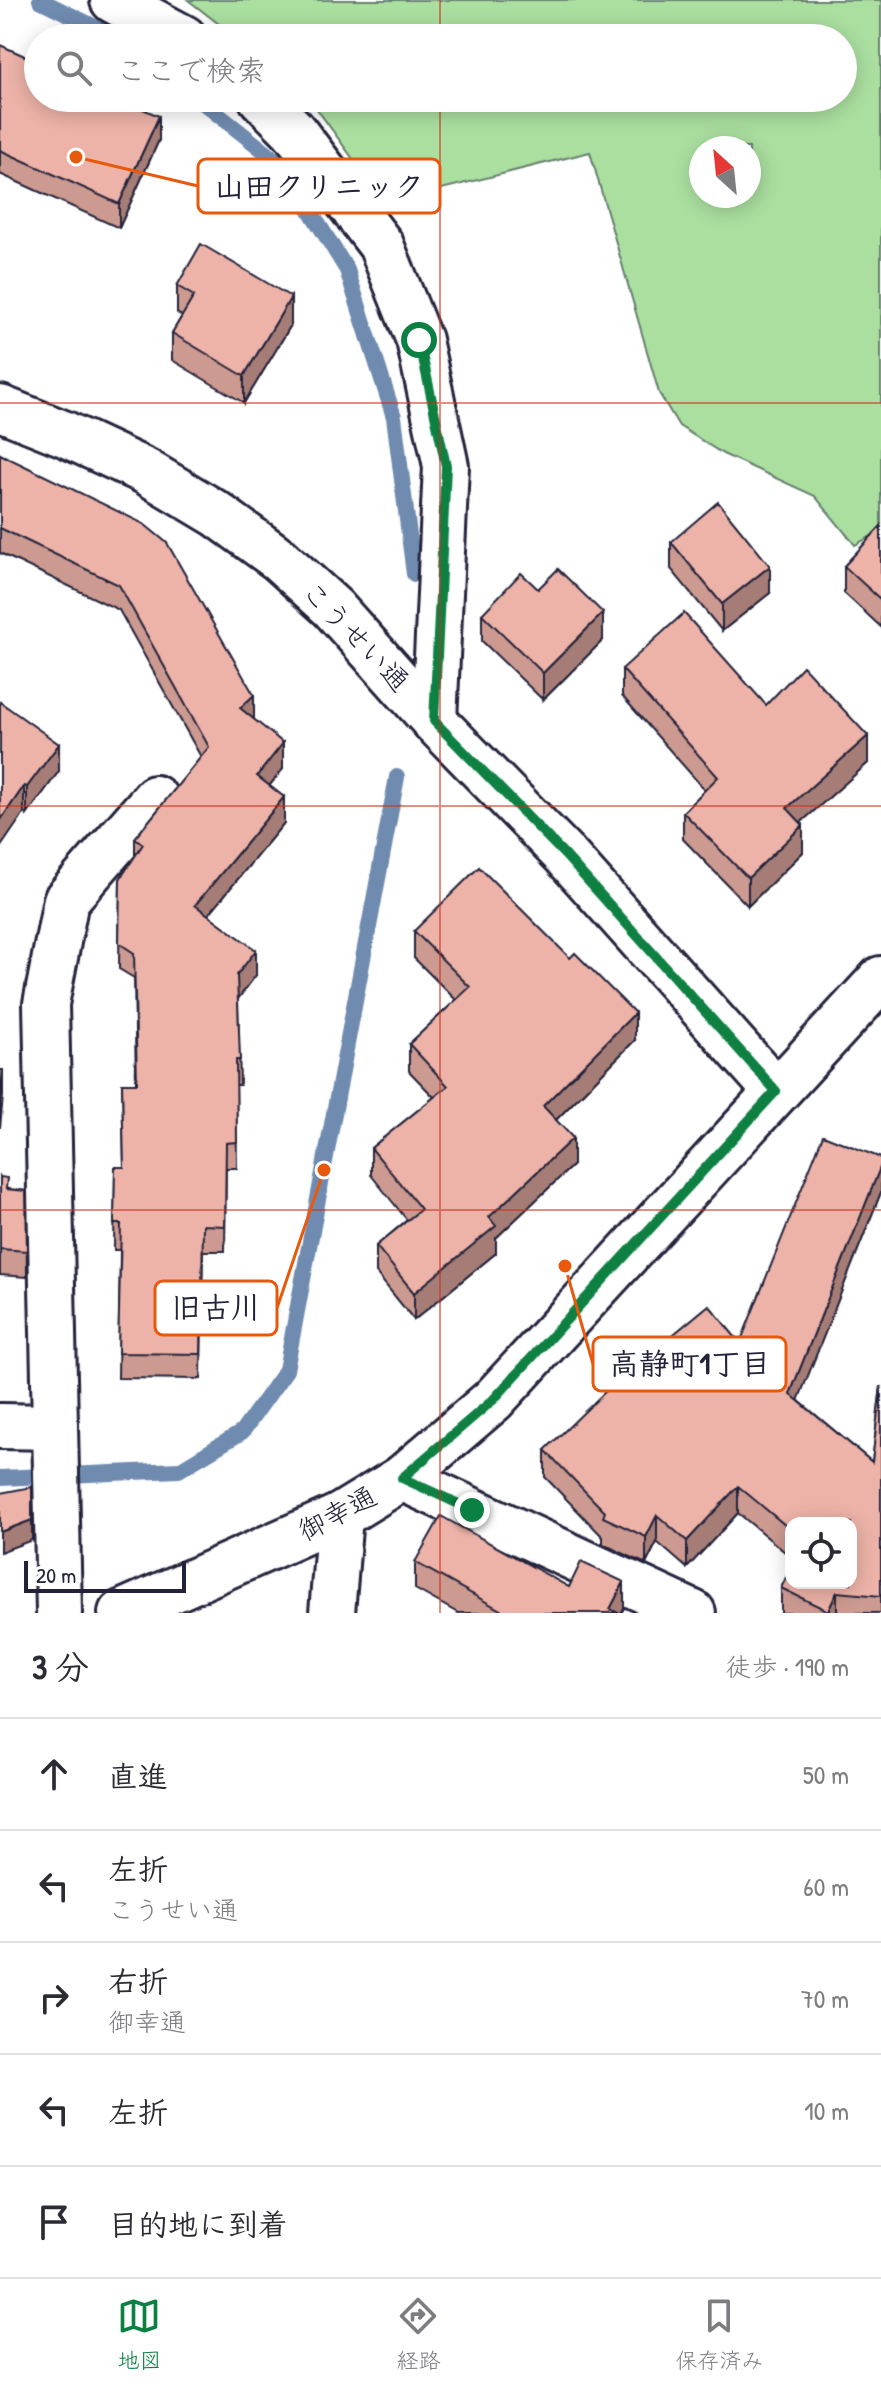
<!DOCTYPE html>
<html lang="ja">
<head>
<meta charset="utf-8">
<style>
  :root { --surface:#fff; --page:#f2f2f3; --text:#2b2b33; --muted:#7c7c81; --line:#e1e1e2; --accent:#0b8043 }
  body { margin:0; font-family:"Patrick Hand","Klee One",sans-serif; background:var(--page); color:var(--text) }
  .controls { position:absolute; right:24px; bottom:24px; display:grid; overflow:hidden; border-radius:16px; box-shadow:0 4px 20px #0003 }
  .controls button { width:72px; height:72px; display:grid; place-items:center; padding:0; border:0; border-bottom:2px solid var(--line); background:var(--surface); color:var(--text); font:40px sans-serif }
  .compass { position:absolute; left:689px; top:136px; width:72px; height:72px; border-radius:50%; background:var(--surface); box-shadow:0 4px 20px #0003; rotate:333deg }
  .scale { position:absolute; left:24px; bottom:20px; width:162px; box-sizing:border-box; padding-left:8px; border:4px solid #22223b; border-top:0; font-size:22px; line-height:28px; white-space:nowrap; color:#22223b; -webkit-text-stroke:6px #fff; paint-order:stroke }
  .stop { position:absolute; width:24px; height:24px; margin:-18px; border:6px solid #0b8043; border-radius:50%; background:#fff }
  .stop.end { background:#0b8043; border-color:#fff; box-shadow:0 2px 8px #0008 }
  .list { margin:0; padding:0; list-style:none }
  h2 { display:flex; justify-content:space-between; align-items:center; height:104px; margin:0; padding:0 32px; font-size:34px }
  h2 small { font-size:26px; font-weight:400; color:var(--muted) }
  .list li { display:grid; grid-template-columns:52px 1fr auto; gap:24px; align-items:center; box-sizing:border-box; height:112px; padding:0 32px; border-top:2px solid var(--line) }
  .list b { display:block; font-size:30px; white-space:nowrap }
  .list p { margin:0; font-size:26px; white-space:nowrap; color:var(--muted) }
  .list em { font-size:26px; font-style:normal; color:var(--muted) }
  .icon { flex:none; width:44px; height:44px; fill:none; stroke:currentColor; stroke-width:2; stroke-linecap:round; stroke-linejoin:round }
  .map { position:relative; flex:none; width:881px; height:1613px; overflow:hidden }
  .search { position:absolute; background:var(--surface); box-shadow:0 4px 20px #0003; left:24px; right:24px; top:24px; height:88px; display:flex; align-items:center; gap:20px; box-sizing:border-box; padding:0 28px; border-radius:44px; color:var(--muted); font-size:30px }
  .sheet { height:664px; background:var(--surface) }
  nav { display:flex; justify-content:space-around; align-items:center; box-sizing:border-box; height:112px; border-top:2px solid var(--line); background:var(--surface); font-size:22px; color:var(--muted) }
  nav a { display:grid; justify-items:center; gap:4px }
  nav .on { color:var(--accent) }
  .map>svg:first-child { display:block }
  .grass { fill:#abdfa0; stroke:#66806e; stroke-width:2; fill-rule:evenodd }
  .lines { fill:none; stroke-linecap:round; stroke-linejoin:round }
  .stream { stroke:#6f8bb0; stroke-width:16 }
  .minor-casing { stroke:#22223b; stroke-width:50 }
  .minor { stroke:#fff; stroke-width:44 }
  .wall { fill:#cc9a90; stroke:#22223b; stroke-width:2 }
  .shaded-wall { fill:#a67d76; stroke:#22223b; stroke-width:2 }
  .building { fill:#edb3a8; stroke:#22223b; stroke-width:2 }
  .route { stroke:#0b8043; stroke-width:10 }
  .grid { fill:none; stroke:#c8321e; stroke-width:2; stroke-opacity:0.55 }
  .labels { text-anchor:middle; stroke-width:6; stroke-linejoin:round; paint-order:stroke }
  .street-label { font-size:28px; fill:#22223b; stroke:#fff }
  .leader { fill:none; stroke:#e8590c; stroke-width:3 }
  .callout-dot { fill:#e8590c; stroke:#fff; stroke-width:3 }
  .callout { fill:#fff; stroke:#e8590c; stroke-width:3 }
  .callout-label { font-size:30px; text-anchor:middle; font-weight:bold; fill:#22223b }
</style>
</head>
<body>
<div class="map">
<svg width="881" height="1613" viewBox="0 0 881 1613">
  <rect width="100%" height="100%" fill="#fff"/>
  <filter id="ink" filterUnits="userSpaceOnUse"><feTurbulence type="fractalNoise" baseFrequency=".0125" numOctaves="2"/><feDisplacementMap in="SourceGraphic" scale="16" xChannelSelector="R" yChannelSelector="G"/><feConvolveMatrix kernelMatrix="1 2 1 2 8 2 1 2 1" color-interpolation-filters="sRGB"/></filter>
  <g filter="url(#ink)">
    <path class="grass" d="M188,0H881V531L855,545L815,496L723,454L679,426L659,393L590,152L385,203L309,98H843V38H237ZM701,148H749V196H701Z"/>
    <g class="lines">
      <g class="stream">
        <path d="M40,0L117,38"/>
        <path d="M197,98L282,165L347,270L394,417L414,574"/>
        <path d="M0,1478L179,1470L242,1432L286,1370L397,777"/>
      </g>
      <defs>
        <g id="minor">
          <path d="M113,0L184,38"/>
          <path d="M261,98L293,130L381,245L419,340L446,466L434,721"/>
          <path d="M0,408L65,434L145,471L217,514L279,559L333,608L434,721L565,855L776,1091"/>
          <path d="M0,1426L55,1427"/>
          <path d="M402,1478L693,1613"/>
          <path d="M59,1613L46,1004L66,900L155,798"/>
          <path d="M121,1613L340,1516L402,1478L493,1400L881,979"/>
          <path d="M332,1613L340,1516"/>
        </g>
      </defs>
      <use href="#minor" class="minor-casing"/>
      <use href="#minor" class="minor"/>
    </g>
    <g class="wall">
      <path d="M0,45L159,140L119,228L0,174Z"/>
      <path d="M177,286L291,325L244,403L172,360V333L182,316L177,313Z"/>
      <path d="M0,454L254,719L283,769L269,786L284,823L208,915L256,975L238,999L240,1085H236L237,1168H226L225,1251H203L201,1379L118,1378L120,1250H114L115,1167H124L122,1083H136L134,978L119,969L120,879L135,856V838L201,757L119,610L0,553Z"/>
      <path d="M881,526V627L844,593V566Z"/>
      <path d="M671,542L770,593L722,631L671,569Z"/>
      <path d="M538,589L603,640L543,700L482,641V614Z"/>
      <path d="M622,669L766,705L868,763L801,822L803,852L748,906L683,839V812L705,790L622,696Z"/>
      <path d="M0,702L59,771L27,815L24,813Z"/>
      <path d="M414,931L635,1040L556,1120L573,1165L496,1238V1253L414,1320L376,1273V1246L407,1220L371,1175V1148L434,1097L409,1071V1044L456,1000L414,958Z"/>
      <path d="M881,1158V1192L798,1400L872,1462L881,1386V1613H781V1588L851,1583L791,1523V1557L738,1513L687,1568L657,1542L646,1564L603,1544V1537L545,1477V1450L740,1343Z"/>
      <path d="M0,1177L7,1189L26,1191L27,1277L0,1275Z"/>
      <path d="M415,1562L569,1587L624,1608L621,1613H458L415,1589Z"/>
    </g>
    <g class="shaded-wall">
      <path d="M159,116V140L119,228V204Z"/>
      <path d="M291,297V325L244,403V376Z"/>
      <path d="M770,566V593L722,631V604Z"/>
      <path d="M603,613V640L543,700V673Z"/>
      <path d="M254,695V721L240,708Z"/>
      <path d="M868,736V763L787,835V808Z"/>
      <path d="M283,743V769L257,801V776Z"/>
      <path d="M59,744V771L27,815V787Z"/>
      <path d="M24,786V813L0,848V821Z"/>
      <path d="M284,797V823L195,931V905Z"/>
      <path d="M803,825V852L748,906V878Z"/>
      <path d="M256,950V975L237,1000V975Z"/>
      <path d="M635,1013V1040L543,1133V1106Z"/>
      <path d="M3,1070V1096L0,1128V1102Z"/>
      <path d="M573,1138V1165L496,1238V1253L414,1320V1293L489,1217Z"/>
      <path d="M881,1165V1192L790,1421V1394Z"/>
      <path d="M738,1486V1513L687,1568V1541Z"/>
      <path d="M657,1515V1542L646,1564V1537Z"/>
      <path d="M32,1520V1540L0,1552V1532Z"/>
      <path d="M624,1582V1608L621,1613H610V1609Z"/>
      <path d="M837,1592V1613H828V1611Z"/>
    </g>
    <g class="building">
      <path d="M0,45L38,62V98H118L159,116L119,204L0,150Z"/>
      <path d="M201,244L291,297L244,376L172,333L194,296L177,286Z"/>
      <path d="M0,454L144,524L167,543L254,695L240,708L283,743L257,776L284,797L195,905L256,950L237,975L240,1060H236L237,1142L226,1143L225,1226L203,1225L201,1354L118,1353L121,1224H114L115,1167H124L122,1083H137L134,953L119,943L120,879L143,844L135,838L209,747L119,585L0,528Z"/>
      <path d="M718,502L770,566L722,604L671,542Z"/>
      <path d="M881,526V600L844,566Z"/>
      <path d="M558,569L603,613L543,673L482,614L521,573L538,589Z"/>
      <path d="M684,613L766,705L803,666L868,736L787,808L803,825L748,878L683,812L718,777L622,669Z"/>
      <path d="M0,702L59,744L27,787L24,786L0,821Z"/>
      <path d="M479,867L570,958L575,953L635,1013L543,1106L573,1138L489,1217L496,1226L414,1293L376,1246L421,1209L371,1148L448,1086L409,1044L470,987L414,931Z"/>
      <path d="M0,1070H3L0,1102Z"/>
      <path d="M823,1135L881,1158V1165L790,1394L872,1462L881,1386V1596L837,1592L828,1611L781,1588L791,1567V1583H851V1523H791V1530L738,1486L687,1541L657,1515L646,1537L603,1517L605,1512L545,1450L611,1386L709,1305L740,1343Z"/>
      <path d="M0,1177L7,1178L6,1189L26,1191L27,1251L0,1249Z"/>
      <path d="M32,1487V1520L0,1532V1493Z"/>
      <path d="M441,1516L569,1587L581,1562L624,1582L610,1609L618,1613H506L415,1562Z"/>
    </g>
  </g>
  <g class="lines" filter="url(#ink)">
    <path class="route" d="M419,340L446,466L434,721L565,855L776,1091L493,1400L402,1478L472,1510"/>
  </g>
  <path class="grid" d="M440,0V38M440,98V1613M0,403H881M0,806H881M0,1210H881"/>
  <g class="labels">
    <g class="street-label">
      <text transform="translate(356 636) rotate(46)" y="10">こうせい通</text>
      <text transform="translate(337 1513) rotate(-28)" y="10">御幸通</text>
    </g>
  </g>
  <path class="leader" d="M76 157L198 186M324 1170L277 1308M565 1266L593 1364"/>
  <g class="callout-dot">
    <circle cx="76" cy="157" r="8"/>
    <circle cx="324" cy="1170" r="8"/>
    <circle cx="565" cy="1266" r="8"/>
  </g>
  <g class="callout">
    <rect x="198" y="159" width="242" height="54" rx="8"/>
    <rect x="155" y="1281" width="122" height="54" rx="8"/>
    <rect x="593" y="1337" width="193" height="54" rx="8"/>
  </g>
  <g class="callout-label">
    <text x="319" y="197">山田クリニック</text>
    <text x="216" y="1318">旧古川</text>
    <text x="690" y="1374">高静町1丁目</text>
  </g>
</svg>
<div class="controls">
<button><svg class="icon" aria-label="locate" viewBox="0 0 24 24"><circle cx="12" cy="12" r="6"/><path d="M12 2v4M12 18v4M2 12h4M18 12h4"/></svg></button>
</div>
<svg class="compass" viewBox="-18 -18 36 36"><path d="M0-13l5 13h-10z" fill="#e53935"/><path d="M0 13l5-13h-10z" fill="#7c7c81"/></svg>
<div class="scale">20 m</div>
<div class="stop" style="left:419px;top:340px"></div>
<div class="stop end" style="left:472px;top:1510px"></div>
<div class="search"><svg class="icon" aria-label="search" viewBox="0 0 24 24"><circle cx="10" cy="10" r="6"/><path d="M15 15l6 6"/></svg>ここで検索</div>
</div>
<section class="sheet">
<h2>3 分<small>徒歩 · 190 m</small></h2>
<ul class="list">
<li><svg class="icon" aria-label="ahead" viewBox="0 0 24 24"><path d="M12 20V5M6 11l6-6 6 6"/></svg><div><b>直進</b></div><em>50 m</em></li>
<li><svg class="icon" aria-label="left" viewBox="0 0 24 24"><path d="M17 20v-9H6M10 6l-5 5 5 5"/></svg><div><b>左折</b><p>こうせい通</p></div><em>60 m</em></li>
<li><svg class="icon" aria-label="right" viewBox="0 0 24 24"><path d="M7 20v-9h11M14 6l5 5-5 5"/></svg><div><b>右折</b><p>御幸通</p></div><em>70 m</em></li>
<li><svg class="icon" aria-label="left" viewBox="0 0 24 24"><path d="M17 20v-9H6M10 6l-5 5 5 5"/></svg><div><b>左折</b></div><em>10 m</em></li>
<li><svg class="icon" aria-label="arrive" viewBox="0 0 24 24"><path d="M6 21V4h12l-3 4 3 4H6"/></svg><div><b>目的地に到着</b></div></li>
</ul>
</section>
<nav>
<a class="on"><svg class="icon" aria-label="map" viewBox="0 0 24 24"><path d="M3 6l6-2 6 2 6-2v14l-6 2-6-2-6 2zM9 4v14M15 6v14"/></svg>地図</a>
<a><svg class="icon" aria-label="directions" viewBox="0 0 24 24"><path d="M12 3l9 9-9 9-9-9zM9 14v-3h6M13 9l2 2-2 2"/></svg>経路</a>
<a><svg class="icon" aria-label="saved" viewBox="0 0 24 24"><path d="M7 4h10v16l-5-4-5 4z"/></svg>保存済み</a>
</nav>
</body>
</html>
